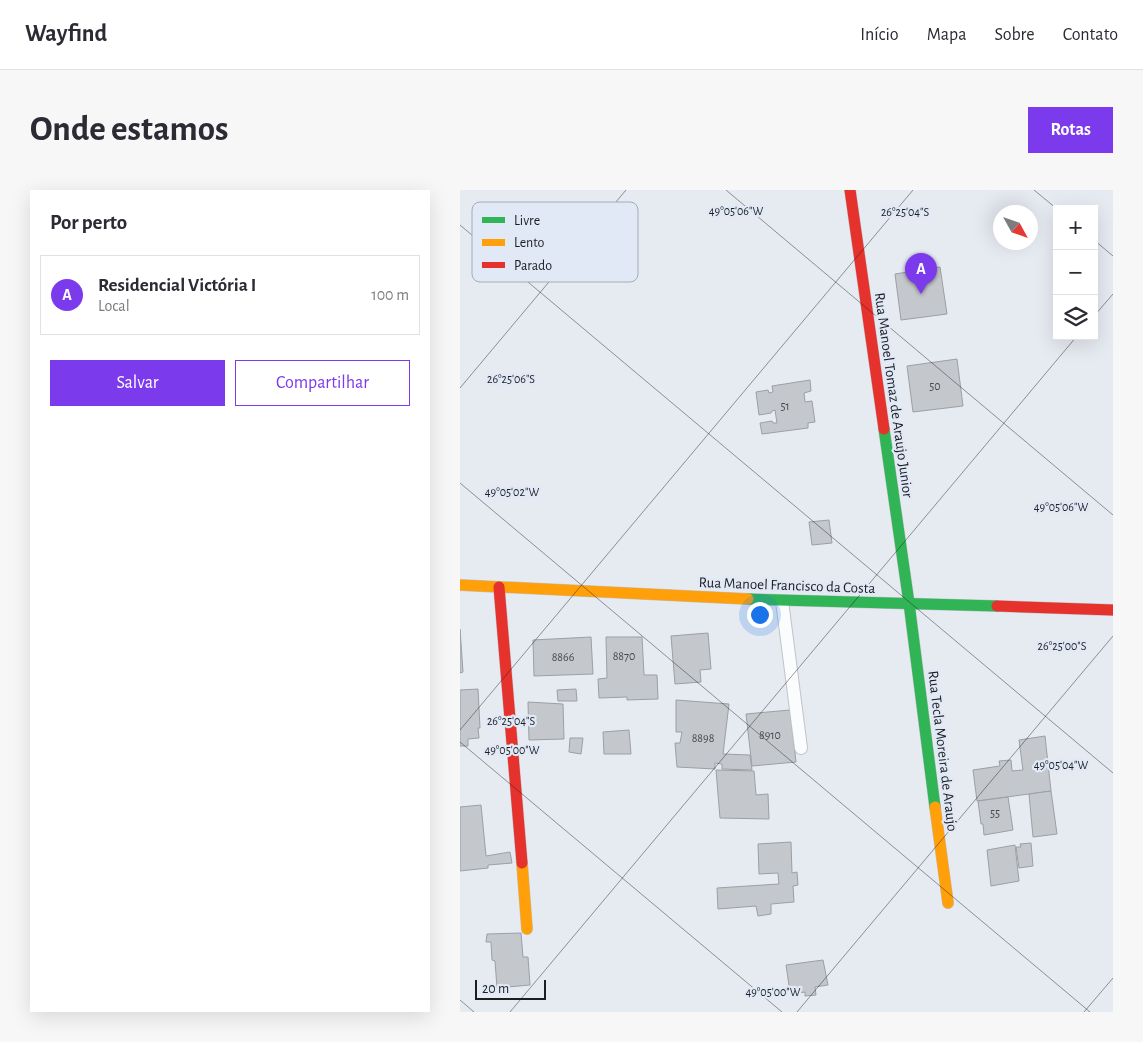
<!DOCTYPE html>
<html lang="pt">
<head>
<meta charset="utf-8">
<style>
  :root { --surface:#fff; --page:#f7f7f7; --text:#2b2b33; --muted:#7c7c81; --line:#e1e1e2; --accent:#7c3aed }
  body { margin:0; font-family:"Alegreya Sans",sans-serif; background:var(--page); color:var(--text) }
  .controls { position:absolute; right:15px; top:15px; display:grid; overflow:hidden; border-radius:0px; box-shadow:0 5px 20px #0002 }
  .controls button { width:45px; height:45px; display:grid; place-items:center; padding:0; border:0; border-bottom:1px solid var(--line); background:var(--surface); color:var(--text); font:25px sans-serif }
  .compass { position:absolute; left:533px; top:15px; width:45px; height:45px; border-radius:50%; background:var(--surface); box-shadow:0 5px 20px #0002; rotate:130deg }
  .scale { position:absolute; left:15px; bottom:12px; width:71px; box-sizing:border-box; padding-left:5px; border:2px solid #1c1e23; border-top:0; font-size:14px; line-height:18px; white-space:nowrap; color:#1c1e23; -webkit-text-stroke:4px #e1e9f6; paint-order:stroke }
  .you { position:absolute; left:299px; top:424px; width:18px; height:18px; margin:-12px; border:4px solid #fff; border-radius:50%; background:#1a73e8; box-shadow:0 0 0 8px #1a73e833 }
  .badge { display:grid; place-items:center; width:32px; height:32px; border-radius:50%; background:var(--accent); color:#fff; font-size:16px; font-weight:700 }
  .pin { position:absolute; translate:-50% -41px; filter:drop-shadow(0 1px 2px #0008) }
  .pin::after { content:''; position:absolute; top:26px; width:18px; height:15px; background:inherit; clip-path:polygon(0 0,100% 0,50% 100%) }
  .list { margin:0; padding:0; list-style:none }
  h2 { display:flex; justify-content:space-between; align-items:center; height:65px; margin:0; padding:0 20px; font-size:21px }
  h2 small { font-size:16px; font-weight:400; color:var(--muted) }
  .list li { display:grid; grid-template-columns:32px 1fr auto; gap:15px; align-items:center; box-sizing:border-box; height:80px; margin:0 10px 10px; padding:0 10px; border:1px solid var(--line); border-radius:0px }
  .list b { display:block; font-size:19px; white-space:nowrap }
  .list p { margin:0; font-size:16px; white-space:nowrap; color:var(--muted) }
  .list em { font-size:16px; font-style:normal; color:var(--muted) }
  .actions { display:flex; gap:10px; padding:15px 20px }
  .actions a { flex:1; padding:11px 0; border:1px solid var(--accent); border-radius:0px; text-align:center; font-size:18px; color:var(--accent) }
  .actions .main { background:var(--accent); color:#fff }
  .icon { flex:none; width:28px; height:28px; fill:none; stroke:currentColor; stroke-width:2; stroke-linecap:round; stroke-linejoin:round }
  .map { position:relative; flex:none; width:653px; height:822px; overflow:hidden; border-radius:0px }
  header { display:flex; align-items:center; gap:30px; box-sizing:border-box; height:70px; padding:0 25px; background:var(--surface); border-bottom:1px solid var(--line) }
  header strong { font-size:24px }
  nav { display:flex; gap:28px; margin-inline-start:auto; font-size:18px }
  .intro { display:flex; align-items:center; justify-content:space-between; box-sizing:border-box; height:120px; padding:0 30px }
  h1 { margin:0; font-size:35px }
  .button { padding:12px 22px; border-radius:0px; background:var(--accent); color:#fff; font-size:18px; font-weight:700 }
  main { display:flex; gap:30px; padding:0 30px }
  aside { flex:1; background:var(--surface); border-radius:0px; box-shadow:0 5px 20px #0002 }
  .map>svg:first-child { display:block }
  .building { fill:#c4c8cd; stroke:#9c9fa4 }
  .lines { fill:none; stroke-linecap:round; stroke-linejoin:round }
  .lane-casing { stroke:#c1c4c9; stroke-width:14 }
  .fast-casing { stroke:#c1c4c9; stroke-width:12 }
  .slow-casing { stroke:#c1c4c9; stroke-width:12 }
  .jam-casing { stroke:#c1c4c9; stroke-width:12 }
  .lane { stroke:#fbfcfd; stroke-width:12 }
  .fast { stroke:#30b455; stroke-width:11 }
  .slow { stroke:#ff9f0a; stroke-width:11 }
  .jam { stroke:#e5322d; stroke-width:11 }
  .ticks { fill:none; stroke:#1c1e23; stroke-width:1; stroke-opacity:0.45 }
  .labels { text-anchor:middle; stroke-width:4.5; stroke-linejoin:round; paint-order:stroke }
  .number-label { font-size:12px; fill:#46484e }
  .street-label { font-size:15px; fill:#1c1e23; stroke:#e1e9f6 }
  .key { fill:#e1e9f6; stroke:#a6acb7; stroke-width:1 }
  .key-label { font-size:14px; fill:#1c1e23 }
  .ticks-label { font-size:12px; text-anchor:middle; fill:#1c1e23; stroke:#e1e9f6; stroke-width:4.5; stroke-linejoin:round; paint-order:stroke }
</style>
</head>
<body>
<header>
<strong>Wayfind</strong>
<nav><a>Início</a><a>Mapa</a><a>Sobre</a><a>Contato</a></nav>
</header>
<div class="intro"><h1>Onde estamos</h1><a class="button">Rotas</a></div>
<main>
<aside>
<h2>Por perto<small></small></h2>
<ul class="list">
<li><span class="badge">A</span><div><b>Residencial Victória I</b><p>Local</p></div><em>100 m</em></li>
</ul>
<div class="actions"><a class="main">Salvar</a><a>Compartilhar</a></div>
</aside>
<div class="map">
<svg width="653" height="822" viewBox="0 0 653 822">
  <rect width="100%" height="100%" fill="#e6eaf1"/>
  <g class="building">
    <path d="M480,77L487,124L441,130L435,84Z"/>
    <path d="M497,169L503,216L453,222L447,176Z"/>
    <path d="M350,190L351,201L344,203L345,212L352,211L355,232L348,233V238L302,244L300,233L312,231L313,233H317L315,220L312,221L311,223L299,225L296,202L308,200L309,203L313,202L312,196Z"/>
    <path d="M369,330L372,353L352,355L349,332Z"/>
    <path d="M0,439L3,482L0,483Z"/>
    <path d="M248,443L251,479L240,480L241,492L215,494L211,446Z"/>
    <path d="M131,447L133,484L74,486L73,450Z"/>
    <path d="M146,447H182L184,485H197L198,509L167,510V507L139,508L138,489L147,488Z"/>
    <path d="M18,499L20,538H18L19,548L8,549V556H0V500Z"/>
    <path d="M116,499L117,511H98L97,500Z"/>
    <path d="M216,510L269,514L263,564L290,565L292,580L262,579V574L255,573V579L217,577L215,553H220L222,542H216Z"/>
    <path d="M68,512L103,514L104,549L69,550Z"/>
    <path d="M330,520L336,572L292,576L286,524Z"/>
    <path d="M169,540L171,564H144L143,542Z"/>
    <path d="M585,546L591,601L517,611L513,580L540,576L539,571L551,570L552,581L563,580L559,550Z"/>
    <path d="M110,548H123L121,564L109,562Z"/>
    <path d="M256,580L294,581L296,605L308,604L309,629L260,628Z"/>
    <path d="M591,601L597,644L573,647L569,604Z"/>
    <path d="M548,607L553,640L524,645L523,634H521L518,611Z"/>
    <path d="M21,615L26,666L50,662L52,673L28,675V678L0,681V617Z"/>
    <path d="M331,652L332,683L337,682L338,695L333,696L334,712L311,714V724L298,726L296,716L258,719L257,698L319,694L318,683L299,684L298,654Z"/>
    <path d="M571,653L573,676L559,678L556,657H561L560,654Z"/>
    <path d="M555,655L559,691L531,696L527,660Z"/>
    <path d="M61,743L63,767H68L70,795L37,798L35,771L32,770L31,752H26L27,744Z"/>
    <path d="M363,770L368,795L355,797L356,805L345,806V802L339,803L338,799L330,802L326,775Z"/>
  </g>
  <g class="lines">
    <defs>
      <path id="lane" d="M322,411L341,558"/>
      <g id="fast">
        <path d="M424,239L449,413L475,617"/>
        <path d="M288,409L537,416"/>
      </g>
      <g id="slow">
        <path d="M0,395L288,409"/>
        <path d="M475,617L488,713"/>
        <path d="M62,673L67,739"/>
      </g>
      <g id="jam">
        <path d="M390,0L424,239"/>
        <path d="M39,397L62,673"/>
        <path d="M537,416L653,420"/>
      </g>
    </defs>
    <use href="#lane" class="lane-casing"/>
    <use href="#fast" class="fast-casing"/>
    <use href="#slow" class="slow-casing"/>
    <use href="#jam" class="jam-casing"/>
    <use href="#lane" class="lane"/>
    <use href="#fast" class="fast"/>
    <use href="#slow" class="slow"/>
    <use href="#jam" class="jam"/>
  </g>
  <path class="ticks" d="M266,0L653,325M574,0L597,19M0,35L653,583M634,50L653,66M634,126L653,104M0,198L166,0M0,293L630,822M0,540L453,0M0,552L322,822M0,810L14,822M50,822L617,146M337,822L653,446M624,822L653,788"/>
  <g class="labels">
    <g class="number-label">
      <text x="475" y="200">50</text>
      <text x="325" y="220">51</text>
      <text x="164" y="470">8870</text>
      <text x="103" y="471">8866</text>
      <text x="310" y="549">8910</text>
      <text x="243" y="552">8898</text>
      <text x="535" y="627">55</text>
    </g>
    <g class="street-label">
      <text transform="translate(434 205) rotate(82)" y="5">Rua Manoel Tomaz de Araujo Junior</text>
      <text transform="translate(327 395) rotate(2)" y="5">Rua Manoel Francisco da Costa</text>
      <text transform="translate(483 561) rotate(83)" y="5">Rua Tecla Moreira de Araujo</text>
    </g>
  </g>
  <rect x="12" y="12" width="166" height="80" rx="8" class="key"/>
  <rect x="22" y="27" width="23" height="6" fill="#30b455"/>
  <rect x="22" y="49" width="23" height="7" fill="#ff9f0a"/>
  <rect x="22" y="72" width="23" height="6" fill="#e5322d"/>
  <g class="key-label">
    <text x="54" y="35">Livre</text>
    <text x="54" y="57">Lento</text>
    <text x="54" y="80">Parado</text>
  </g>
  <g class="ticks-label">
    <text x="276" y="25">49°05'06"W</text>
    <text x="445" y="26">26°25'04"S</text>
    <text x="51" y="193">26°25'06"S</text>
    <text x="52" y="306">49°05'02"W</text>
    <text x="601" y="321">49°05'06"W</text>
    <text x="602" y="460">26°25'00"S</text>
    <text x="51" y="535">26°25'04"S</text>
    <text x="52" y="564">49°05'00"W</text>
    <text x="601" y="579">49°05'04"W</text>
    <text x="313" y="806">49°05'00"W</text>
  </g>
</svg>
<div class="controls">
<button>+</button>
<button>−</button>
<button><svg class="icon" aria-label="layers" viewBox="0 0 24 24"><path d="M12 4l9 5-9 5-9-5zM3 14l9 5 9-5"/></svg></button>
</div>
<svg class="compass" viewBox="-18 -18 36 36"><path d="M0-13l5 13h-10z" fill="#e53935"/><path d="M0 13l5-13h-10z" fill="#7c7c81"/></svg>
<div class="scale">20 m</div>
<div class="you"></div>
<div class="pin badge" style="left:461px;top:104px">A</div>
</div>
</main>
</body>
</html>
